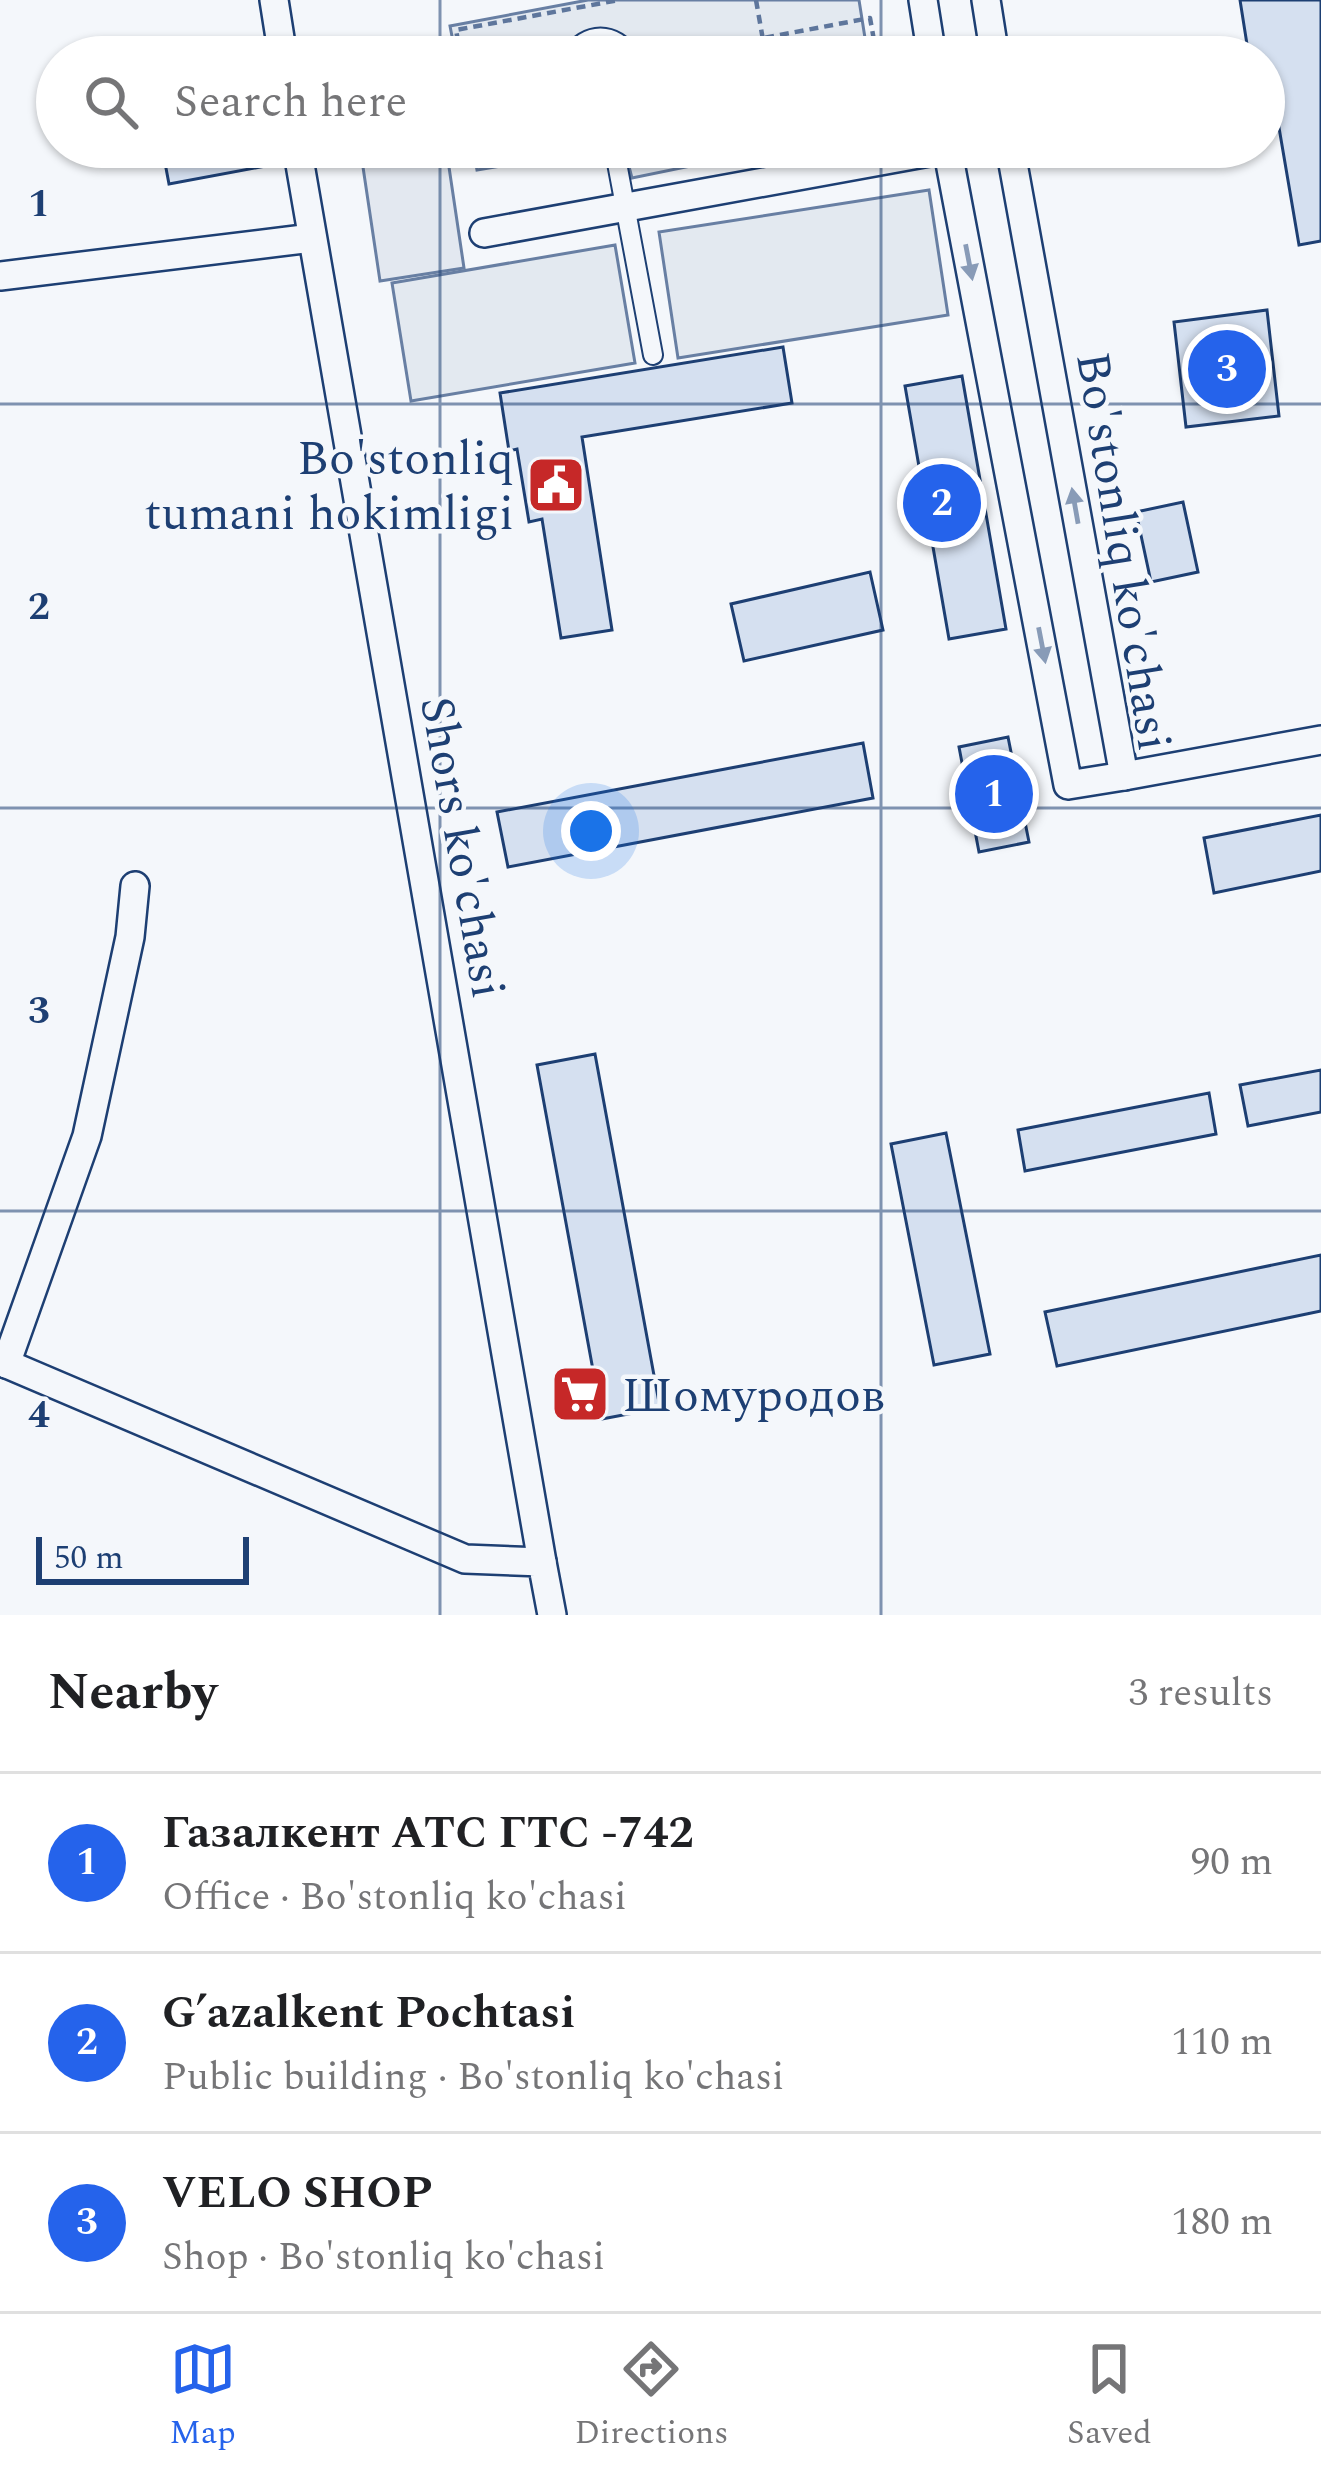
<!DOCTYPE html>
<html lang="en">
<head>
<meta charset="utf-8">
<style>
  :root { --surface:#fff; --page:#f6f6f6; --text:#202124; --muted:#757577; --line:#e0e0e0; --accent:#2563eb }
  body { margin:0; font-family:Spectral,serif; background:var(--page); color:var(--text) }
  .scale { position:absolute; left:36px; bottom:30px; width:213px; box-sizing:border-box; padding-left:12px; border:6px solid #1d3f73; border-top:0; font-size:33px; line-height:42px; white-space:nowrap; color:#1d3f73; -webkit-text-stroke:9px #f4f7fb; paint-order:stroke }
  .you { position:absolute; left:591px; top:831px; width:42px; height:42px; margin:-30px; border:9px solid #fff; border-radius:50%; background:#1a73e8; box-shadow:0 0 0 18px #1a73e833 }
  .badge { display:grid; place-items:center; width:78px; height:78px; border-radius:50%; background:var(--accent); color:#fff; font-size:39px; font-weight:700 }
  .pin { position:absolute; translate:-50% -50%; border:6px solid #fff; box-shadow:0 3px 12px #0006 }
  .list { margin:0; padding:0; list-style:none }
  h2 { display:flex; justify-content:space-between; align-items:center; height:156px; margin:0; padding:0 48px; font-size:51px }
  h2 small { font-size:39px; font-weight:400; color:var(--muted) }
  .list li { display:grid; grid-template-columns:78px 1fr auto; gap:36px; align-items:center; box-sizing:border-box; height:180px; padding:0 48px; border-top:3px solid var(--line) }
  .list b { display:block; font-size:45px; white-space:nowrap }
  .list p { margin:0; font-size:39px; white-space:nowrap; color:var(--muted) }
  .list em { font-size:39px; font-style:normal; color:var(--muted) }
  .icon { flex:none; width:66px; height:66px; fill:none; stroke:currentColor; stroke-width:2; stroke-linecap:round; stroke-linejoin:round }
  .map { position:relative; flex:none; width:1321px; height:1615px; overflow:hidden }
  .search { position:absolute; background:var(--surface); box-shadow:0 3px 9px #0004; left:36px; right:36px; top:36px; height:132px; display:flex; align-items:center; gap:30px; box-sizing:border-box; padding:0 42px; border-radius:66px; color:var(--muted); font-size:45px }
  .sheet { height:696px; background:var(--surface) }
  nav { display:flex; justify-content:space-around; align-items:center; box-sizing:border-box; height:168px; border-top:3px solid var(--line); background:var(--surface); font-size:33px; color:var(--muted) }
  nav a { display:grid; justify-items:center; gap:6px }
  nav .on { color:var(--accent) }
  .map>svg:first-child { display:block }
  .green { fill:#e3e9f0; stroke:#687fa3; stroke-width:3 }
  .parking { fill:#e3e8f0; stroke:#687fa3; stroke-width:3 }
  .building { fill:#d5e0f0; stroke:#1d3f73; stroke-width:3 }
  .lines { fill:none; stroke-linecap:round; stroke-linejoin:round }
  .pedestrian-casing { stroke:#1d3f73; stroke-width:22 }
  .minor-casing { stroke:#1d3f73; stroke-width:32 }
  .path { stroke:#5e769c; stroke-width:4.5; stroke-dasharray:9 6; stroke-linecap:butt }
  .pedestrian { stroke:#f4f7fb; stroke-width:18 }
  .minor { stroke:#f4f7fb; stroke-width:27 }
  .oneway { fill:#889bb7 }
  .grid { fill:none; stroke:#1d3f73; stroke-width:3; stroke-opacity:0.55 }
  .labels { text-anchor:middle; stroke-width:9; stroke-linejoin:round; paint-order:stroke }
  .poi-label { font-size:48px; fill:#1d3f73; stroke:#f4f7fb; text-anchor:end }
  .street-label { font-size:48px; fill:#1d3f73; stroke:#f4f7fb }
  .grid-label { font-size:39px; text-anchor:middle; font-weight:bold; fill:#1d3f73; stroke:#f4f7fb; stroke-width:9; stroke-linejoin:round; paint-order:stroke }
</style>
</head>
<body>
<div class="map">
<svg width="1321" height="1615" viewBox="0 0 1321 1615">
  <rect width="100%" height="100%" fill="#f4f7fb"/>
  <g class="green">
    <path d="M588,0H859L868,57H456L450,26Z"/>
    <path d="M473,147H616L477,170Z"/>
    <path d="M624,147H784L632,178Z"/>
    <path d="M929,190L948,315L678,358L659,232Z"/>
    <path d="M615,245L635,363L411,401L392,283Z"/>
  </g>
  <g class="parking">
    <path d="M430,39L433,57H347L346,52Z"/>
    <path d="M360,147H446L464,268L380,281Z"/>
  </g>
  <g class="building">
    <path d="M1240,0H1321V241L1299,245L1276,110L1264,112V57H1249Z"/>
    <path d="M254,47L256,57H224L223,53Z"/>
    <path d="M162,147H273L276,164L169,184Z"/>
    <path d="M1267,310L1279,416L1186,427L1174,322Z"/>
    <path d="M783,347L792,403L582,437L612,630L561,638L542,519L529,522L517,449L509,451L500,393Z"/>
    <path d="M962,376L1006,629L949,639L905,386Z"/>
    <path d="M1183,502L1198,572L1151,582L1136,512Z"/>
    <path d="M870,572L883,630L744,661L731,604Z"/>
    <path d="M1008,737L1029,842L979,852L959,747Z"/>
    <path d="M863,743L873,798L508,867L497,812Z"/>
    <path d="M1321,815V871L1214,893L1204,838Z"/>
    <path d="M595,1054L660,1408L602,1419L537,1065Z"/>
    <path d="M1321,1070V1112L1248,1126L1240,1085Z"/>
    <path d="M1209,1093L1216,1134L1025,1171L1018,1130Z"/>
    <path d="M946,1133L990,1354L934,1365L891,1144Z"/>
    <path d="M1321,1255V1311L1057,1366L1045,1312Z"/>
  </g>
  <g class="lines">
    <defs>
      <g id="pedestrian">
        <path d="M570,57C586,31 615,31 631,57"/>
        <path d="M614,147L653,355"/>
      </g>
      <g id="minor">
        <path d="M274,0L283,57"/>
        <path d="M923,0L932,57"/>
        <path d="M986,0L995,57"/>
        <path d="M297,147L542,1562"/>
        <path d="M947,147L1068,785L1124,776L1010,147"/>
        <path d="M484,233L957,147"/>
        <path d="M0,276L312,238"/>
        <path d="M1124,776L1321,740"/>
        <path d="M0,1361L465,1559L542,1562L552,1615"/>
        <path d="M6,1364L87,1136L130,937L135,886"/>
      </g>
    </defs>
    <use href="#pedestrian" class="pedestrian-casing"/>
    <use href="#minor" class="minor-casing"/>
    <g class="path">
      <path d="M756,0L766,57"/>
      <path d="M461,57L456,30L619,0"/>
      <path d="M662,57L870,18L877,57"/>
      <path d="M477,147L479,158L539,147"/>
    </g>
    <use href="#pedestrian" class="pedestrian"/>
    <use href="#minor" class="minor"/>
  </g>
  <defs><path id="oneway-solid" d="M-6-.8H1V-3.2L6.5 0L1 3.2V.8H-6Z" transform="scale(3)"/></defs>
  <g class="oneway">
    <use href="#oneway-solid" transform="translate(969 262) rotate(79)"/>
    <use href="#oneway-solid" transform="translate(1075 506) rotate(-100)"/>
    <use href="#oneway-solid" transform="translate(1042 645) rotate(79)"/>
  </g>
  <path class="grid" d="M440,0V57M881,0V57M440,147V1615M881,147V1615M0,404H1321M0,808H1321M0,1211H1321"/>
  <defs>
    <symbol id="civic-square" viewBox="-11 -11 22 22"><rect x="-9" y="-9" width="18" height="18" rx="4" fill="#c62828" stroke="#f4f7fb"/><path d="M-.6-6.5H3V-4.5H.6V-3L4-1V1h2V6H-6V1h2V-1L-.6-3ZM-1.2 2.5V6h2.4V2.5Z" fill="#fff"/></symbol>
    <symbol id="supermarket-square" viewBox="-11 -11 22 22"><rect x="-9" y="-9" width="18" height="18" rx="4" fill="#c62828" stroke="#f4f7fb"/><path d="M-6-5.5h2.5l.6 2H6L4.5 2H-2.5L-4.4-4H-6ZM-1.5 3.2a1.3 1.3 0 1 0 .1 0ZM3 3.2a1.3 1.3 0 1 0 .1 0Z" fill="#fff"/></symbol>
  </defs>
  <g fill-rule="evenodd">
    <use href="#civic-square" x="523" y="452" width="66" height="66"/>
    <use href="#supermarket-square" x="547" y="1361" width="66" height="66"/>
  </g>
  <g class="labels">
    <g class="poi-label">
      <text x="514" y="474">Bo'stonliq<tspan x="514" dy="55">tumani hokimligi</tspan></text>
      <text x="622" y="1411" text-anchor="start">Шомуродов</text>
    </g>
    <g class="street-label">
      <text transform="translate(1125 551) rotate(81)" y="17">Bo'stonliq ko'chasi</text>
      <text transform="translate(464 847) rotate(80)" y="17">Shors ko'chasi</text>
    </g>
  </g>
  <g class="grid-label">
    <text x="39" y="216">1</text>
    <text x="39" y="619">2</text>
    <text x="39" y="1023">3</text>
    <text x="39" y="1427">4</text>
  </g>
</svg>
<div class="scale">50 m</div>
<div class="you"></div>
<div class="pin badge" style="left:994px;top:794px">1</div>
<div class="pin badge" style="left:942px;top:503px">2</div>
<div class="pin badge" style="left:1227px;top:369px">3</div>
<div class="search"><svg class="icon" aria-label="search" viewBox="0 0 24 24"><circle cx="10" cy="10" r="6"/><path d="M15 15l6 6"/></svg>Search here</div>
</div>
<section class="sheet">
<h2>Nearby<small>3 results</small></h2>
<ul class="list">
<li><span class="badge">1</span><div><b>Газалкент АТС ГТС -742</b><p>Office · Bo'stonliq ko'chasi</p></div><em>90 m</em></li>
<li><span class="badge">2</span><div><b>Gʼazalkent Pochtasi</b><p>Public building · Bo'stonliq ko'chasi</p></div><em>110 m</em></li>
<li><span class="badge">3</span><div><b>VELO SHOP</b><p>Shop · Bo'stonliq ko'chasi</p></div><em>180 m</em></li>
</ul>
</section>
<nav>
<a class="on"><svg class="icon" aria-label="map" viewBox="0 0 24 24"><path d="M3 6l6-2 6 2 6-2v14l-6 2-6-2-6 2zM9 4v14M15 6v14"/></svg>Map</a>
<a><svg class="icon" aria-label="directions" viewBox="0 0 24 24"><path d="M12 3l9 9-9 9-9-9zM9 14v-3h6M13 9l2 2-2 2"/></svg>Directions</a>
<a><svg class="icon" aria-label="saved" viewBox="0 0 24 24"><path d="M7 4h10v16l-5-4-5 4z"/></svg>Saved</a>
</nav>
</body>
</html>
